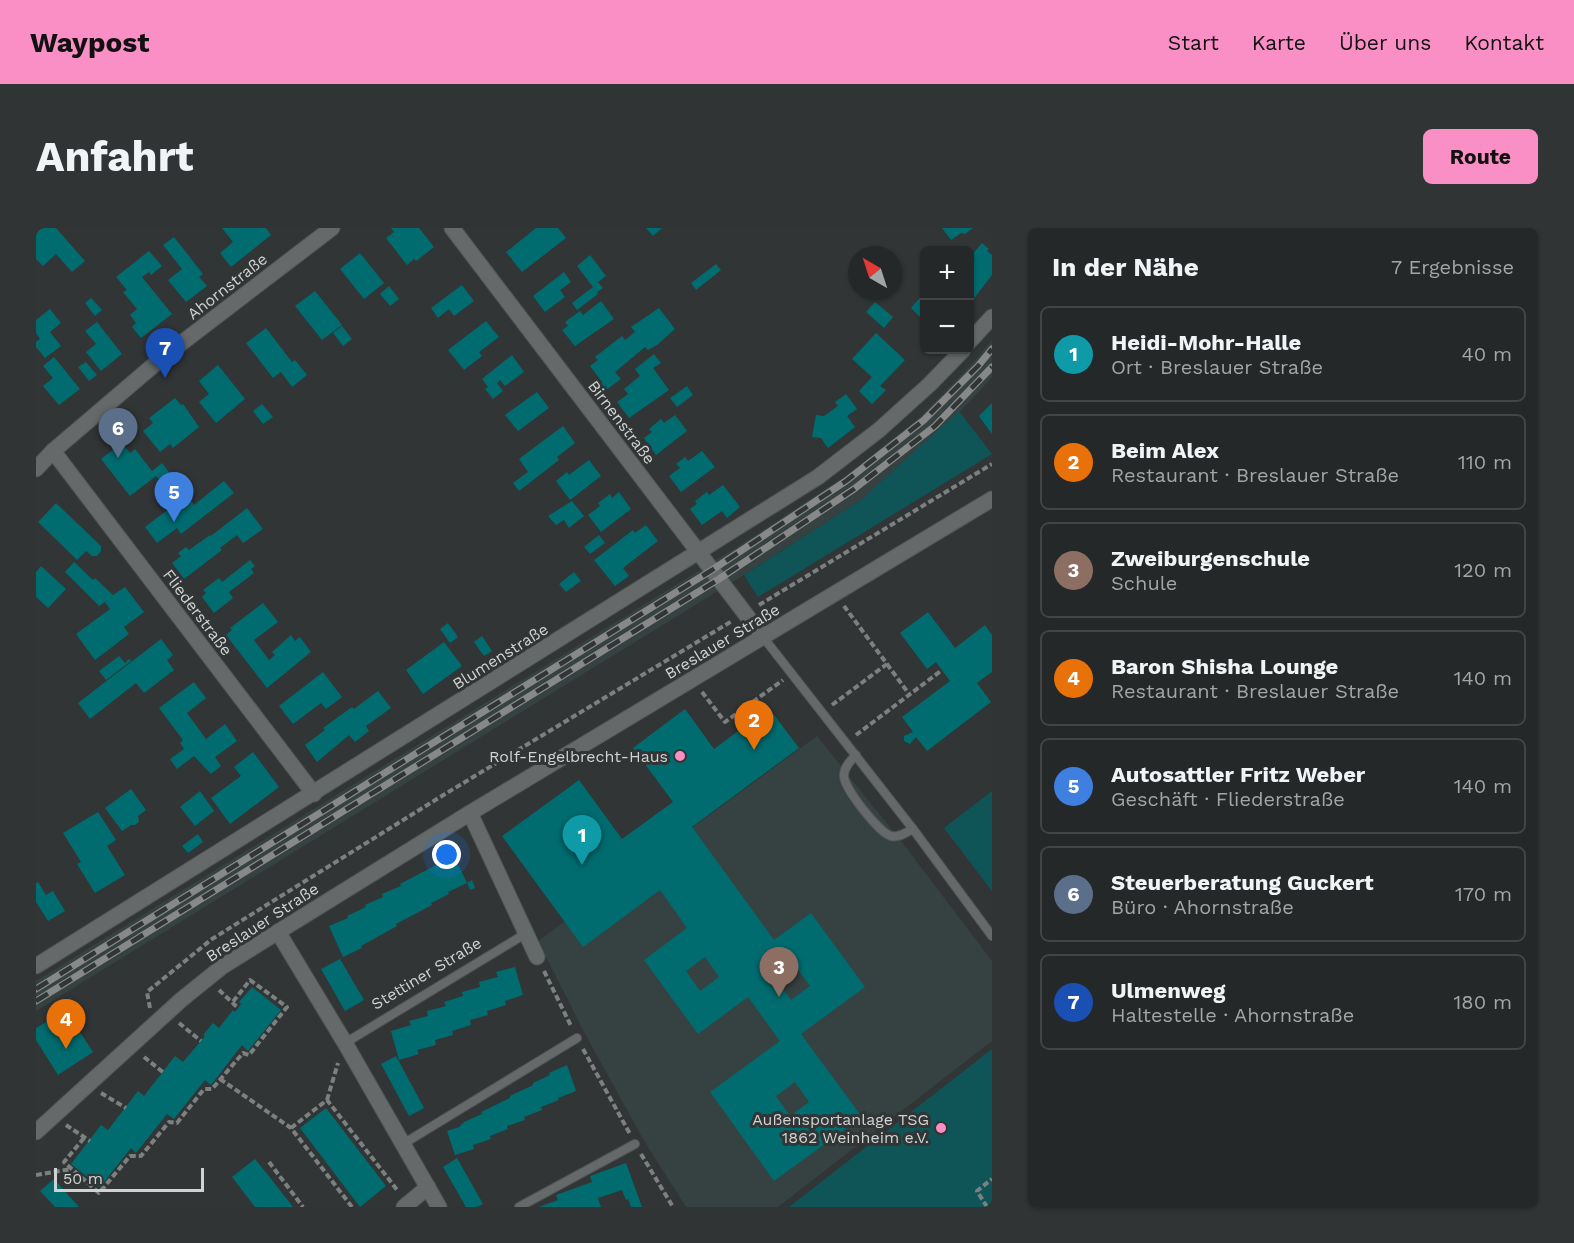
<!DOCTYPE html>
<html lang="de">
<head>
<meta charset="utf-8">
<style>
  :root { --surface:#252828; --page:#313434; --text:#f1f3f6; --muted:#a3a6a8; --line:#424445; --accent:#fa8fc6 }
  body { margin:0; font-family:"Work Sans",sans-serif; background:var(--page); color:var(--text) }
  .controls { position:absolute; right:18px; top:18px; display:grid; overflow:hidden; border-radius:9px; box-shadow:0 2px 4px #0004 }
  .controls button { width:54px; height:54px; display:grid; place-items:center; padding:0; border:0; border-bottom:2px solid var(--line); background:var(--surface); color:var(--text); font:30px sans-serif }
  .compass { position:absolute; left:812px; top:18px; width:54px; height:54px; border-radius:50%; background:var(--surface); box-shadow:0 2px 4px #0004; rotate:321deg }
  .scale { position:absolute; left:18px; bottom:15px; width:150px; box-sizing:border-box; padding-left:6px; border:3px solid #d1d3d3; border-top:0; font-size:16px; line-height:21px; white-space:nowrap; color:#d1d3d3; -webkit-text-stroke:4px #313535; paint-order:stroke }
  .you { position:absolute; left:411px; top:627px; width:21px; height:21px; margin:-15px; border:4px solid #fff; border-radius:50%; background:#1a73e8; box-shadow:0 0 0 9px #1a73e833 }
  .badge { display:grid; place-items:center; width:39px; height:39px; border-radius:50%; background:var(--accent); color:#fff; font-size:20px; font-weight:700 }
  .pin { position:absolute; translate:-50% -50px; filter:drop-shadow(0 2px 3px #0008) }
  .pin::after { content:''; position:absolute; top:32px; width:21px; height:18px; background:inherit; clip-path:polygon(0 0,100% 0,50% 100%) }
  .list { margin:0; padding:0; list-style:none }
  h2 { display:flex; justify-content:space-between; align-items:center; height:78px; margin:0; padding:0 24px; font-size:26px }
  h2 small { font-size:20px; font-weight:400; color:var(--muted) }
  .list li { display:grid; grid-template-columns:39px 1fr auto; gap:18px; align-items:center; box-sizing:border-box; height:96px; margin:0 12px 12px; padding:0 12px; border:2px solid var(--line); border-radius:9px }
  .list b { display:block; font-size:22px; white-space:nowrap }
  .list p { margin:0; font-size:20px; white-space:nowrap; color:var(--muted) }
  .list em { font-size:20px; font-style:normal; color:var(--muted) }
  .map { position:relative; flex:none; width:956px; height:979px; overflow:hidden; border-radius:9px }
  header { display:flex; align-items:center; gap:36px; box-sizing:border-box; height:84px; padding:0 30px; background:var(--accent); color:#111 }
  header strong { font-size:28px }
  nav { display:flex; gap:33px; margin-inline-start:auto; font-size:21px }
  .intro { display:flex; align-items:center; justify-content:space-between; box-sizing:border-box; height:144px; padding:0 36px }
  h1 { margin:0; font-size:42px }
  .button { padding:15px 27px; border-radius:9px; background:var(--accent); color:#111; font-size:21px; font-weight:700 }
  main { display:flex; gap:36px; padding:0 36px }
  aside { flex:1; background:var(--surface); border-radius:9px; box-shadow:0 2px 4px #0004 }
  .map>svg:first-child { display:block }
  .built { fill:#364142 }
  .green { fill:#0f5558 }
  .building { fill:#006c70; fill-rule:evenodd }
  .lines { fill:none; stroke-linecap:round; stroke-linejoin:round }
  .lane-casing { stroke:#505454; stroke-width:10 }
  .street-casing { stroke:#505454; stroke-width:17 }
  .path { stroke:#7d8080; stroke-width:4; stroke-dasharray:6 3; stroke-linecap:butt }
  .lane { stroke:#656969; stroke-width:8 }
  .street { stroke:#656969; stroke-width:15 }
  .rail-casing { stroke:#878989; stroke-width:7 }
  .rail { stroke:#313535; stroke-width:4.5; stroke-dasharray:14; stroke-linecap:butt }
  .poi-dot { fill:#fa8fc6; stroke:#313535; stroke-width:2 }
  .labels { text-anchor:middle; stroke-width:6; stroke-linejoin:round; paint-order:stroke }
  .street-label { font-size:16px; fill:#d1d3d3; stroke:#313535 }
  .poi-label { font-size:16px; fill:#d1d3d3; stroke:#313535; text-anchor:end }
</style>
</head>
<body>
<header>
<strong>Waypost</strong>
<nav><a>Start</a><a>Karte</a><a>Über uns</a><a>Kontakt</a></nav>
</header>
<div class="intro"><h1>Anfahrt</h1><a class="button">Route</a></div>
<main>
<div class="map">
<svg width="956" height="979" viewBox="0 0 956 979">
  <rect width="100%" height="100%" fill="#313535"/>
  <g class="built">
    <path d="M956,112V149L925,183L825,272L708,347L0,783V753L706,316L808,249L883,190L937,135Z"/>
    <path d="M781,508L872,622L956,733V813L742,979H650L607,911L548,804L502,713Z"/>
  </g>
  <g class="green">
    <path d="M923,183L956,226L722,369L708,347L825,272Z"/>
    <path d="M956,563V663L908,600Z"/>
    <path d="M956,821V979H753Z"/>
  </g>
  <g class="building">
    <path d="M0,0H20L49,33L36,44L20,26L7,38L0,31Z"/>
    <path d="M186,0H230L235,7L195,39L184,25L197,14Z"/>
    <path d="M355,0H383L398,19L380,33L378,31L371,37L350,10L358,4Z"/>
    <path d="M500,0H522L530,10L486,44L470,24Z"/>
    <path d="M610,0H626L617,8Z"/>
    <path d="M906,0H937L929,6L925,5L915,12Z"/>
    <path d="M138,9L167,46L163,49L171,58L150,74L132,52L146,41L127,17Z"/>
    <path d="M946,15L953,21L951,23L956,27V47L936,73L933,71V38L939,31L935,28Z"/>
    <path d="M113,23L126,38L115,47L113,44L106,49L136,86L105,110L96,99L100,95L94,87L101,81L87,64L91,62L80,49Z"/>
    <path d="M324,25L348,55L328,71L304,41Z"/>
    <path d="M554,27L570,48L562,54L567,60L561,64L562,66L541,82L536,75L557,59L541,38Z"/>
    <path d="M680,36L685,42L660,62L655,55Z"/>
    <path d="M528,44L535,54L524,62L529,69L509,84L497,68Z"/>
    <path d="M426,57L438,73L418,88L413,81L402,90L395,80Z"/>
    <path d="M353,58L363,71L354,78L344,66Z"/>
    <path d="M279,63L306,97L286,112L259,78Z"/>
    <path d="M888,65V93L875,80Z"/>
    <path d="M55,70L66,82L59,88L49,75Z"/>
    <path d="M565,73L578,91L539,118L526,102L532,98L529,94L544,83L547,87Z"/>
    <path d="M839,74L857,89L848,100L830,84Z"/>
    <path d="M623,80L639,101L621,117L612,122L609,119L579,144L585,151L566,165L561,158L566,154L554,138L562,132L559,129L586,108L589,112L599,104L595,99Z"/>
    <path d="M14,81L25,95L14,104L25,118L9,130L0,119V114L4,111L0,105V92Z"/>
    <path d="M450,93L463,109L443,124L446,128L428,142L412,122Z"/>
    <path d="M61,94L86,126L65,143L50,124L60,116L49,103Z"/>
    <path d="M306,98L316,111L307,118L297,105Z"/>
    <path d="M230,100L256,134L259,132L271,147L256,159L245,144L237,150L210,115Z"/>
    <path d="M840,105L869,132L844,158L850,162L836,176L823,163L836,149L816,131Z"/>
    <path d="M618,126L625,135L617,140L633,162L593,190L581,174L592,166L588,161L604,148L599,141Z"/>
    <path d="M476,127L488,144L469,158L464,152L461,155L467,163L457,171L449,161L452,159L446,151Z"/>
    <path d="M18,129L44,161L23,177L7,158L17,150L7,138Z"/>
    <path d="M50,134L61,147L53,153L42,139Z"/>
    <path d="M182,137L209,171L180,195L163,174L173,166L163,153Z"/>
    <path d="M651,158L657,167L641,179L634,170Z"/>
    <path d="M501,164L513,180L482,203L469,187Z"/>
    <path d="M810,166L821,181L811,188L819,199L792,220L785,210L776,209L780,187L788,188L802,178L799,174Z"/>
    <path d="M139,170L145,177L147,176L163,199L137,220L134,216L124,224L107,203L117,195L113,190Z"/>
    <path d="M956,175V206L943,188Z"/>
    <path d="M226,176L237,189L227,196L217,183Z"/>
    <path d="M639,187L651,203L620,227L608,210L616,204L613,201L625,191L628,195Z"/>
    <path d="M527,198L539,215L521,229L523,232L483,263L477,255L492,244L483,231Z"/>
    <path d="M86,215L94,225L99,221L116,243L126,235L142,256L132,263L120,248L94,268L65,231Z"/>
    <path d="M666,223L679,239L645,264L633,248L644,240L640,236L649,229L652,233Z"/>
    <path d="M553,232L565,248L534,272L520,253L531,244L533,247Z"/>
    <path d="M188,253L198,265L145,306L141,300L121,315L109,299L151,267L158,277Z"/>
    <path d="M687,257L704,279L691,290L686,283L666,297L654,281L661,276L659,273L671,264L673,267Z"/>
    <path d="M583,264L595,281L565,304L552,287L564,278L562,275L574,266L576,270Z"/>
    <path d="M536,273L548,288L533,300L528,292L520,297L512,288Z"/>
    <path d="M20,275L65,318V323L61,328H56L50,323L41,332L2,294Z"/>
    <path d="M211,280L227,301L207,315L201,307L184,320L186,322L148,351L136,335L145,328L142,325L150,319L153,322L174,307L175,308Z"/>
    <path d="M610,297L622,313L587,340L593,348L579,358L558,332L597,302L599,305Z"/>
    <path d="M563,307L569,315L554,326L548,319Z"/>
    <path d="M214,332L219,338L215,341L218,345L193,364L197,370L178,385L166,369L170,365L167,362L183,350L186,354Z"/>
    <path d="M38,334L57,352L59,350L77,367L89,359L108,384L88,399L93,406L59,432L40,406L74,381L69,374L63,378L29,344Z"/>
    <path d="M5,338L30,361L12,380L0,369V344Z"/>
    <path d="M538,344L545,353L530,364L523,356Z"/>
    <path d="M227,375L242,394L218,412L233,432L239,427L236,424L255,407L259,413L264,409L275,424L231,460L190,407L196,402L194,400Z"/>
    <path d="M892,384L919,420L949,397L956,407V444L941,455L955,474L891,523L880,509L874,516L868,513V508L877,504L866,489L914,453L900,434L891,441L864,405Z"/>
    <path d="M412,395L422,409L414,415L404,401Z"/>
    <path d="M446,408L456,423L448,428L438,414Z"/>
    <path d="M125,411L137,427L131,432L138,442L108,465L100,455L54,491L42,475Z"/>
    <path d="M408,414L426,438L387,466L370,442Z"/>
    <path d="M83,428L89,435L93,431L95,433L70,452L63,443Z"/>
    <path d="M287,444L306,469L290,481L285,475L257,496L243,478Z"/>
    <path d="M158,454L170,470L151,485L170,511L189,496L201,513L179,529L185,538L175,546L158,528L141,541L134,531L148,521L144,515L147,512L123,480Z"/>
    <path d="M342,463L355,480L330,498L333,503L319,514L313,507L281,534L269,517L289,502L287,500L316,479L318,481Z"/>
    <path d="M733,480L763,520L656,599L738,712L775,685L829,759L765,806L826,889L738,953L674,864L744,813L712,769L662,806L608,732L651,700L624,662L547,719L466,608L543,552L586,611L637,574L597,520L649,481L678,521ZM669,729L683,749L664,763L650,743ZM760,739L774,758L755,772L741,753ZM759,854L773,874L754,888L740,868Z"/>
    <path d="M217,524L243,559L194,596L175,570L205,548L198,539Z"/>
    <path d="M95,561L110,582L102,588L103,594L99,597H95L86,603L69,580Z"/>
    <path d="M164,563L178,583L159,598L144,579Z"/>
    <path d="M62,584L80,612L71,618L89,647L59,665L41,636L45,634L27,605Z"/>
    <path d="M162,606L167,614L152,625L146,618Z"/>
    <path d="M417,626L431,655L436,652L439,660L434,662L431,655L412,664L413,666L395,675L396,677L360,696L361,698L325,718L326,720L307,729L293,698L312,690L311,688L330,679L329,677L347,669L346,666L365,658L364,656L400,637L399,634Z"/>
    <path d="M2,654L10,667L17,663L29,683L12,693L0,674V655Z"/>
    <path d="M304,731L328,772L309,783L285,741Z"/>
    <path d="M479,739L487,767L469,773L470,777L451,783L452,787L434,792L435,797L416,803L417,807L399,812L400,817L381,822L383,826L363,832L355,803L375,797L373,793L392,788L391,783L410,778L408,774L427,768L426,764L444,759L443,754L462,749L460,744Z"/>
    <path d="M216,759L245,782L212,823L206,817L175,857L169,852L138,891L131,886L100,925L95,920L64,959L35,936L65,897L72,902L102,863L108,868L139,828L147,834L169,808L167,807L177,795L183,800L197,782L199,784L205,776L203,774Z"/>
    <path d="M17,790L26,803L38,795L57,824L22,847L0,812V800Z"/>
    <path d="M360,828L388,880L373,888L345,836Z"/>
    <path d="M531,837L540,863L522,870L523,872L505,879L506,882L488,889L489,892L471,898L472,901L454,908L455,911L437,917L438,921L419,927L411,903L423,899L428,894L446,886L445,884L474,870V868L480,865L491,860L497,857V855L514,847L513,845Z"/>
    <path d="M290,880L350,958L324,979L264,900Z"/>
    <path d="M421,930L447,976L441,979H430L407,939Z"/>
    <path d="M219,931L232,947L257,979H219L196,949Z"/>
    <path d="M590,935L606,979H595L592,971L590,972L586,962L562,970L565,979H503L522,972L520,967L556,954L554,948Z"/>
    <path d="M18,951L43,979H19L4,963Z"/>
  </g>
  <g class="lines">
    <defs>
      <g id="lane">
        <path d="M727,409L877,601"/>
        <path d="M820,527C815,532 808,539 808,547C806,558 844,606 855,608C863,610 871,604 877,601L956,708"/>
        <path d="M309,815L489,706"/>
        <path d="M367,916L541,810"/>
        <path d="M483,979L599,916"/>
      </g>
      <g id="street">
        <path d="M416,0L727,409"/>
        <path d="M933,114L956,89"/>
        <path d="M17,223L278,566"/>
        <path d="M0,241L17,223L126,130L296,0"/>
        <path d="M434,585L501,729"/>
        <path d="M242,704L309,815L403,979"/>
        <path d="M0,738L782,249L843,202L894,156L927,122"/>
        <path d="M0,904L145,772L187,738L434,585L956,271"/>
        <path d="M368,979L392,959"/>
      </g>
    </defs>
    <use href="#lane" class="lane-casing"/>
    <use href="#street" class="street-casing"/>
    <g class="path">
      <path d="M723,377L956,236"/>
      <path d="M851,436L873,466"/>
      <path d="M666,464L689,494L747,452"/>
      <path d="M796,477L851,436L808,378"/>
      <path d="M820,507L906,442"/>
      <path d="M508,743L535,798"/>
      <path d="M183,762L202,780"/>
      <path d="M114,780L111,764L176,711L409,566L696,393"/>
      <path d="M143,795L165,813"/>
      <path d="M547,821L594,906"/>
      <path d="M108,829L128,845"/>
      <path d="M184,851L255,900L316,979"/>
      <path d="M65,865L90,880"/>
      <path d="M291,872L302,835"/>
      <path d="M30,897L54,913"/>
      <path d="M255,900L291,872L362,963"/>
      <path d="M48,910L28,934L63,965L94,928H105L133,894L141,895L168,861H176L207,825L213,827L251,779L214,752L196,775"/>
      <path d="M605,926L637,979"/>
      <path d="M233,934L267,979"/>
      <path d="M0,947L35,941"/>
      <path d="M951,979L941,963L956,951"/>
    </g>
    <use href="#lane" class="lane"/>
    <use href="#street" class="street"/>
    <defs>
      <g id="rail">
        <path d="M0,761L676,342L810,253L888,192L942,138L956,121"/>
        <path d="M0,773L683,351L818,261L899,198L956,139"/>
      </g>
    </defs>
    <use href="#rail" class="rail-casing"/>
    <use href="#rail" class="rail"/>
  </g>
  <g class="poi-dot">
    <circle cx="644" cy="528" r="6"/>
    <circle cx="905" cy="900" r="6"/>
  </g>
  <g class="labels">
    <g class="street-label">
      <text transform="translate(191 58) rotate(-38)" y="6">Ahornstraße</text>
      <text transform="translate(586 194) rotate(53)" y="6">Birnenstraße</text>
      <text transform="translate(162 384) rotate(53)" y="6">Fliederstraße</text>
      <text transform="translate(686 413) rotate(-31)" y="6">Breslauer Straße</text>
      <text transform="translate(464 428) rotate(-32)" y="6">Blumenstraße</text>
      <text transform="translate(226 694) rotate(-33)" y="6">Breslauer Straße</text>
      <text transform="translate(390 745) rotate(-31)" y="6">Stettiner Straße</text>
    </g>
    <g class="poi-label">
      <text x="632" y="534">Rolf-Engelbrecht-Haus</text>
      <text x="893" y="897">Außensportanlage TSG<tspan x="893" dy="18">1862 Weinheim e.V.</tspan></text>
    </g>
  </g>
</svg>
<div class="controls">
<button>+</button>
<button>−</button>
</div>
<svg class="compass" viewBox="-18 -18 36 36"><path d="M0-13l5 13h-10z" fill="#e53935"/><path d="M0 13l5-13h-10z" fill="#a3a6a8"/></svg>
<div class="scale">50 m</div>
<div class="you"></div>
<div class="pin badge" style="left:546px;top:637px;background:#0f9aa8">1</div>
<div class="pin badge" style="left:718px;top:522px;background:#e8710a">2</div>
<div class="pin badge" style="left:743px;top:769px;background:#8d6e63">3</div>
<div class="pin badge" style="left:30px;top:821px;background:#e8710a">4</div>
<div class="pin badge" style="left:138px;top:294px;background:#3f7fe0">5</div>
<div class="pin badge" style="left:82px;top:230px;background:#5c6f8a">6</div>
<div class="pin badge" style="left:129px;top:150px;background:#1a4fb4">7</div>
</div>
<aside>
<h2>In der Nähe<small>7 Ergebnisse</small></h2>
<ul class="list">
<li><span class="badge" style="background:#0f9aa8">1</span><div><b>Heidi-Mohr-Halle</b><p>Ort · Breslauer Straße</p></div><em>40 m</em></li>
<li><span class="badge" style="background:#e8710a">2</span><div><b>Beim Alex</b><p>Restaurant · Breslauer Straße</p></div><em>110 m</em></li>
<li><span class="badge" style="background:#8d6e63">3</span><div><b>Zweiburgenschule</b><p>Schule</p></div><em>120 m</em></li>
<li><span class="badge" style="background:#e8710a">4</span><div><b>Baron Shisha Lounge</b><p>Restaurant · Breslauer Straße</p></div><em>140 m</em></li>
<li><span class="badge" style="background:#3f7fe0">5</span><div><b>Autosattler Fritz Weber</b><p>Geschäft · Fliederstraße</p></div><em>140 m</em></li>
<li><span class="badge" style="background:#5c6f8a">6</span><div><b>Steuerberatung Guckert</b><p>Büro · Ahornstraße</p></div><em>170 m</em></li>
<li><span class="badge" style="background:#1a4fb4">7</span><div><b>Ulmenweg</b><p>Haltestelle · Ahornstraße</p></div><em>180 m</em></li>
</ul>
</aside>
</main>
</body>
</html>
